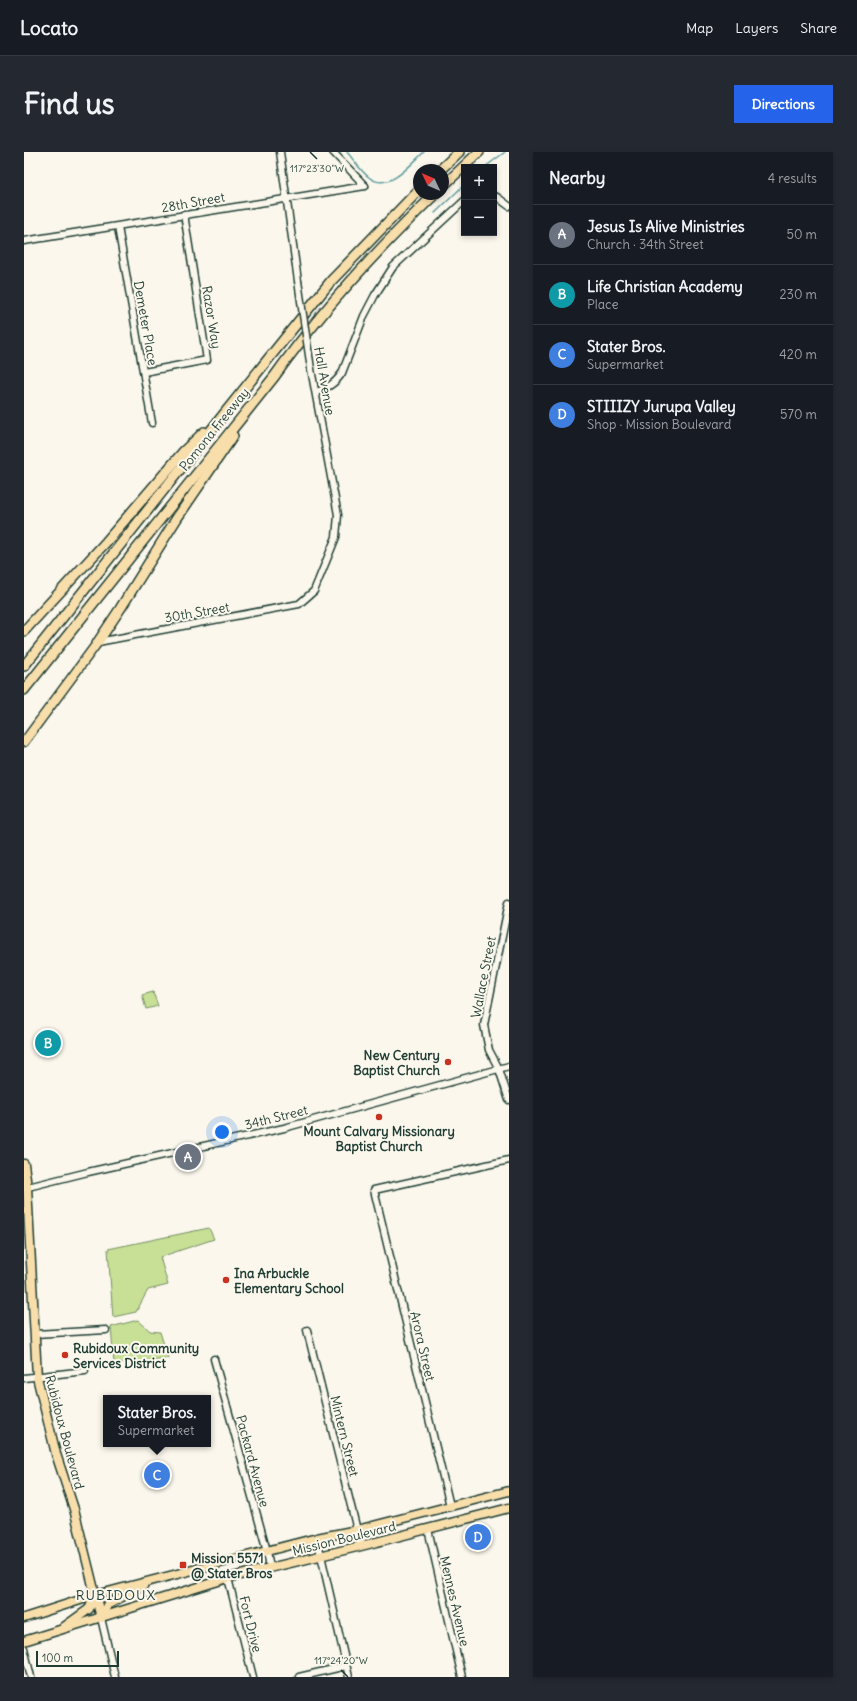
<!DOCTYPE html>
<html lang="en">
<head>
<meta charset="utf-8">
<style>
  :root { --surface:#171b24; --page:#242831; --text:#f1f3f6; --muted:#9ea1a6; --line:#363941; --accent:#2563eb }
  body { margin:0; font-family:Delius,sans-serif; background:var(--page); color:var(--text) }
  .controls { position:absolute; right:12px; top:12px; display:grid; overflow:hidden; border-radius:0px; box-shadow:0 2px 6px #0003 }
  .controls button { width:36px; height:36px; display:grid; place-items:center; padding:0; border:0; border-bottom:1px solid var(--line); background:var(--surface); color:var(--text); font:20px sans-serif }
  .compass { position:absolute; left:389px; top:12px; width:36px; height:36px; border-radius:50%; background:var(--surface); box-shadow:0 2px 6px #0003; rotate:314deg }
  .scale { position:absolute; left:12px; bottom:10px; width:83px; box-sizing:border-box; padding-left:4px; border:2px solid #1f3d34; border-top:0; font-size:11px; line-height:14px; white-space:nowrap; color:#1f3d34; -webkit-text-stroke:3px #fbf7ec; paint-order:stroke }
  .you { position:absolute; left:198px; top:980px; width:14px; height:14px; margin:-10px; border:3px solid #fff; border-radius:50%; background:#1a73e8; box-shadow:0 0 0 6px #1a73e833 }
  .badge { display:grid; place-items:center; width:26px; height:26px; border-radius:50%; background:var(--accent); color:#fff; font-size:13px; font-weight:700 }
  .pin { position:absolute; translate:-50% -50%; border:2px solid #fff; box-shadow:0 1px 4px #0006 }
  .popup { position:absolute; left:79px; top:1243px; width:108px; height:52px; box-sizing:border-box; display:grid; place-content:center; border-radius:0px; background:var(--surface); filter:drop-shadow(0 1px 3px #0005); font-size:13px; white-space:nowrap; color:var(--muted) }
  .popup b { font-size:15px; color:var(--text) }
  .popup::after { content:''; position:absolute; left:50%; top:100%; margin-left:-8px; border:8px solid transparent; border-top-color:var(--surface) }
  .list { margin:0; padding:0; list-style:none }
  h2 { display:flex; justify-content:space-between; align-items:center; height:52px; margin:0; padding:0 16px; font-size:17px }
  h2 small { font-size:13px; font-weight:400; color:var(--muted) }
  .list li { display:grid; grid-template-columns:26px 1fr auto; gap:12px; align-items:center; box-sizing:border-box; height:60px; padding:0 16px; border-top:1px solid var(--line) }
  .list b { display:block; font-size:15px; white-space:nowrap }
  .list p { margin:0; font-size:13px; white-space:nowrap; color:var(--muted) }
  .list em { font-size:13px; font-style:normal; color:var(--muted) }
  .map { position:relative; flex:none; width:485px; height:1525px; overflow:hidden; border-radius:0px }
  header { display:flex; align-items:center; gap:24px; box-sizing:border-box; height:56px; padding:0 20px; background:var(--surface); border-bottom:1px solid var(--line) }
  header strong { font-size:19px }
  nav { display:flex; gap:22px; margin-inline-start:auto; font-size:14px }
  .intro { display:flex; align-items:center; justify-content:space-between; box-sizing:border-box; height:96px; padding:0 24px }
  h1 { margin:0; font-size:28px }
  .button { padding:10px 18px; border-radius:0px; background:var(--accent); color:#fff; font-size:14px; font-weight:700 }
  main { display:flex; gap:24px; padding:0 24px }
  aside { flex:1; background:var(--surface); border-radius:0px; box-shadow:0 2px 6px #0003 }
  .map>svg:first-child { display:block }
  .green { fill:#c8e096; stroke:#748e65 }
  .lines { fill:none; stroke-linecap:round; stroke-linejoin:round }
  .stream { stroke:#5f9b9f; stroke-width:1.5 }
  .minor-casing { stroke:#1f3d34; stroke-width:9 }
  .major-casing { stroke:#1f3d34; stroke-width:11 }
  .highway-casing { stroke:#1f3d34; stroke-width:12 }
  .minor { stroke:#fbf7ec; stroke-width:6 }
  .major { stroke:#f8deab; stroke-width:8 }
  .highway { stroke:#f8deab; stroke-width:9 }
  .minor-bridge-casing { stroke:#1f3d34; stroke-width:9; stroke-linecap:butt }
  .minor-bridge { stroke:#fbf7ec; stroke-width:6 }
  .ticks { fill:none; stroke:#1f3d34; stroke-width:1.5 }
  .poi-dot { fill:#c8321e; stroke:#fbf7ec; stroke-width:1.5 }
  .labels { text-anchor:middle; stroke-width:4; stroke-linejoin:round; paint-order:stroke }
  .street-label { font-size:13px; fill:#1f3d34; stroke:#fbf7ec }
  .poi-label { font-size:13px; font-weight:bold; fill:#1f3d34; stroke:#fbf7ec; text-anchor:start }
  .neighbourhood-label { font-size:14px; letter-spacing:1px; fill:#1f3d34; stroke:#fbf7ec }
  .ticks-label { font-size:10px; text-anchor:middle; fill:#1f3d34; stroke:#fbf7ec; stroke-width:4; stroke-linejoin:round; paint-order:stroke }
</style>
</head>
<body>
<header>
<strong>Locato</strong>
<nav><a>Map</a><a>Layers</a><a>Share</a></nav>
</header>
<div class="intro"><h1>Find us</h1><a class="button">Directions</a></div>
<main>
<div class="map">
<svg width="485" height="1525" viewBox="0 0 485 1525">
  <rect width="100%" height="100%" fill="#fbf7ec"/>
  <filter id="ink" filterUnits="userSpaceOnUse"><feTurbulence type="fractalNoise" baseFrequency=".025" numOctaves="2"/><feDisplacementMap in="SourceGraphic" scale="8" xChannelSelector="R" yChannelSelector="G"/><feConvolveMatrix kernelMatrix="1 2 1 2 8 2 1 2 1" color-interpolation-filters="sRGB"/></filter>
  <g filter="url(#ink)">
    <g class="green">
      <path d="M129,840L134,854L122,857L118,843Z"/>
      <path d="M185,1076L190,1087L136,1105L144,1133L124,1138L112,1160L89,1165L84,1097Z"/>
      <path d="M114,1168L126,1179L136,1180L144,1206L90,1212L87,1175Z"/>
    </g>
    <g class="lines">
      <g class="stream">
        <path d="M323,0C330,8 337,20 346,26C365,40 387,12 400,0"/>
        <path d="M461,15L481,0"/>
        <path d="M411,61L440,33"/>
      </g>
      <defs>
        <g id="minor">
          <path d="M256,0L274,129"/>
          <path d="M309,0L341,34"/>
          <path d="M470,44L473,45L485,54"/>
          <path d="M94,75L128,271"/>
          <path d="M0,89L341,34"/>
          <path d="M120,220L183,208L160,62"/>
          <path d="M292,240C303,236 311,232 318,221L340,164L351,143L369,115L440,49"/>
          <path d="M74,490L275,452L290,439L312,385L314,363L287,217"/>
          <path d="M485,750L460,873L465,898L475,917L485,948"/>
          <path d="M0,1036L64,1020L260,976L485,914"/>
          <path d="M283,1178L337,1394"/>
          <path d="M11,1182L82,1178"/>
          <path d="M190,1207L243,1399L246,1416"/>
          <path d="M0,1226L61,1219"/>
          <path d="M426,1354L350,1038L485,1008"/>
          <path d="M404,1377L438,1525"/>
          <path d="M293,1386L325,1525"/>
          <path d="M204,1426L229,1525"/>
          <path d="M77,1466L91,1525"/>
          <path d="M0,1496L7,1525"/>
          <path d="M275,1525L322,1514"/>
        </g>
        <g id="major">
          <path d="M0,590L74,490"/>
          <path d="M0,1012L3,1035L13,1225L32,1302L50,1357L77,1466"/>
          <path d="M78,1465L83,1453L119,1434"/>
          <path d="M0,1466L72,1443L293,1386L333,1378L485,1339"/>
          <path d="M40,1475L65,1457L72,1443"/>
          <path d="M0,1489L204,1426L337,1394L485,1356"/>
        </g>
        <g id="highway">
          <path d="M416,18L435,0"/>
          <path d="M419,34L455,0"/>
          <path d="M0,479L82,390L160,299L180,280"/>
          <path d="M74,490L96,457L153,366L209,284"/>
          <path d="M0,514L200,262L307,129L395,38"/>
          <path d="M0,538L250,225C297,159 353,98 411,42"/>
        </g>
      </defs>
      <use href="#minor" class="minor-casing"/>
      <use href="#major" class="major-casing"/>
      <use href="#highway" class="highway-casing"/>
      <use href="#minor" class="minor"/>
      <use href="#major" class="major"/>
      <use href="#highway" class="highway"/>
      <defs>
        <path id="minor-bridge" d="M274,129L287,217"/>
      </defs>
      <use href="#minor-bridge" class="minor-bridge-casing"/>
      <use href="#minor-bridge" class="minor-bridge"/>
    </g>
  </g>
  <path class="ticks" d="M286,0L293,7M317,1518L324,1525"/>
  <g class="poi-dot">
    <circle cx="424" cy="910" r="4"/>
    <circle cx="355" cy="965" r="4"/>
    <circle cx="202" cy="1128" r="4"/>
    <circle cx="41" cy="1203" r="4"/>
    <rect x="155" y="1409" width="8" height="8" rx="2"/>
  </g>
  <g class="labels">
    <g class="street-label">
      <text transform="translate(169 50) rotate(-10)" y="5">28th Street</text>
      <text transform="translate(188 165) rotate(81)" y="5">Razor Way</text>
      <text transform="translate(122 171) rotate(80)" y="5">Demeter Place</text>
      <text transform="translate(301 229) rotate(80)" y="5">Hall Avenue</text>
      <text transform="translate(190 277) rotate(-51)" y="5">Pomona Freeway</text>
      <text transform="translate(173 460) rotate(-10)" y="5">30th Street</text>
      <text transform="translate(459 825) rotate(-79)" y="5">Wallace Street</text>
      <text transform="translate(252 965) rotate(-14)" y="5">34th Street</text>
      <text transform="translate(399 1194) rotate(77)" y="5">Arora Street</text>
      <text transform="translate(41 1280) rotate(75)" y="5">Rubidoux Boulevard</text>
      <text transform="translate(321 1284) rotate(76)" y="5">Mintern Street</text>
      <text transform="translate(229 1309) rotate(75)" y="5">Packard Avenue</text>
      <text transform="translate(320 1386) rotate(-14)" y="5">Mission Boulevard</text>
      <text transform="translate(431 1449) rotate(77)" y="5">Mennes Avenue</text>
      <text transform="translate(227 1472) rotate(76)" y="5">Fort Drive</text>
    </g>
    <g class="poi-label">
      <text x="416" y="908" text-anchor="end">New Century<tspan x="416" dy="15">Baptist Church</tspan></text>
      <text x="355" y="984" text-anchor="middle">Mount Calvary Missionary<tspan x="355" dy="15">Baptist Church</tspan></text>
      <text x="210" y="1126">Ina Arbuckle<tspan x="210" dy="15">Elementary School</tspan></text>
      <text x="49" y="1201">Rubidoux Community<tspan x="49" dy="15">Services District</tspan></text>
      <text x="167" y="1411">Mission 5571<tspan x="167" dy="15">@ Stater Bros</tspan></text>
    </g>
    <g class="neighbourhood-label">
      <text x="92" y="1448">RUBIDOUX</text>
    </g>
  </g>
  <g class="ticks-label">
    <text x="293" y="20">117°23'30"W</text>
    <text x="317" y="1512">117°24'20"W</text>
  </g>
</svg>
<div class="controls">
<button>+</button>
<button>−</button>
</div>
<svg class="compass" viewBox="-18 -18 36 36"><path d="M0-13l5 13h-10z" fill="#e53935"/><path d="M0 13l5-13h-10z" fill="#9ea1a6"/></svg>
<div class="scale">100 m</div>
<div class="you"></div>
<div class="pin badge" style="left:164px;top:1005px;background:#6b7280">A</div>
<div class="pin badge" style="left:24px;top:891px;background:#0f9aa8">B</div>
<div class="pin badge" style="left:133px;top:1323px;background:#3f7fe0">C</div>
<div class="popup"><b>Stater Bros.</b>Supermarket</div>
<div class="pin badge" style="left:454px;top:1385px;background:#3f7fe0">D</div>
</div>
<aside>
<h2>Nearby<small>4 results</small></h2>
<ul class="list">
<li><span class="badge" style="background:#6b7280">A</span><div><b>Jesus Is Alive Ministries</b><p>Church · 34th Street</p></div><em>50 m</em></li>
<li><span class="badge" style="background:#0f9aa8">B</span><div><b>Life Christian Academy</b><p>Place</p></div><em>230 m</em></li>
<li><span class="badge" style="background:#3f7fe0">C</span><div><b>Stater Bros.</b><p>Supermarket</p></div><em>420 m</em></li>
<li><span class="badge" style="background:#3f7fe0">D</span><div><b>STIIIZY Jurupa Valley</b><p>Shop · Mission Boulevard</p></div><em>570 m</em></li>
</ul>
</aside>
</main>
</body>
</html>
